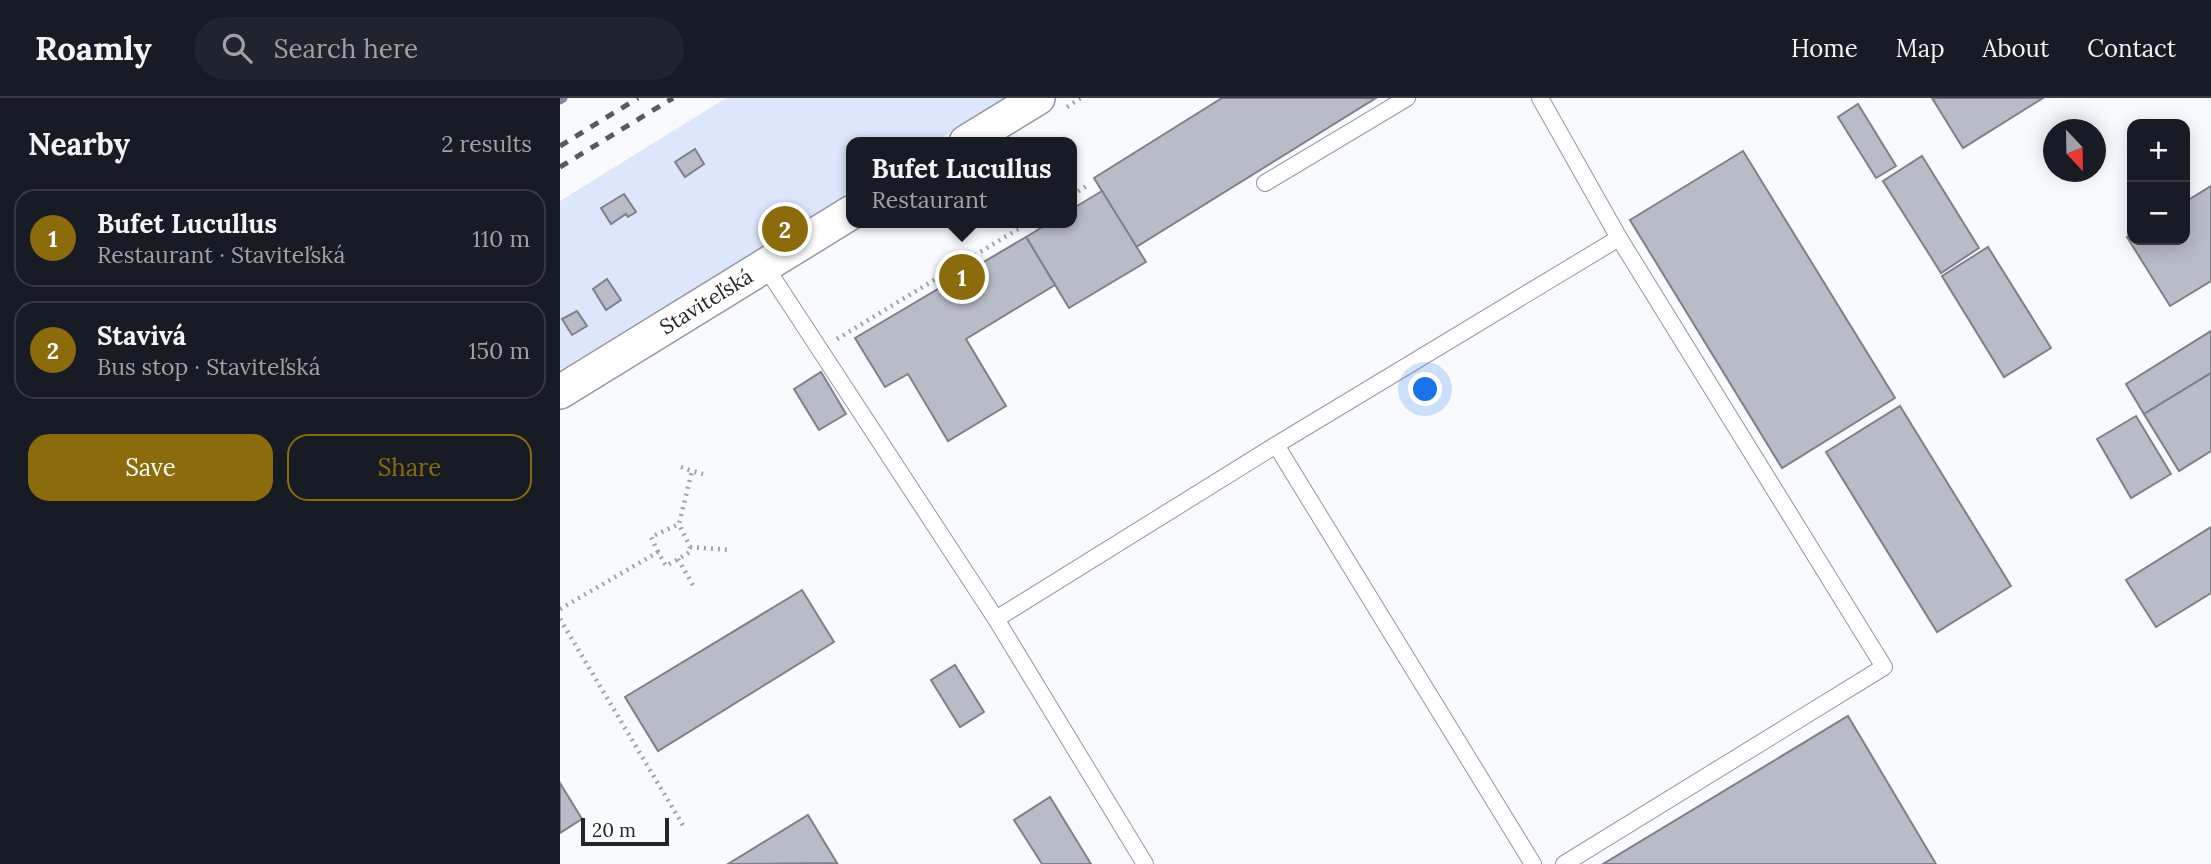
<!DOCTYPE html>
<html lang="en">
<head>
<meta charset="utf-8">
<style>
  :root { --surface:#171b24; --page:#20242c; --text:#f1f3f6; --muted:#9ea1a6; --line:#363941; --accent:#8c6b0d }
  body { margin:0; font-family:Lora,serif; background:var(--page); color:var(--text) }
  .controls { position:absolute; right:21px; top:21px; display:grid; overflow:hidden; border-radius:14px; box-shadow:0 4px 18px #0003 }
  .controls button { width:63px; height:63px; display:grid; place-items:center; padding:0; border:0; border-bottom:2px solid var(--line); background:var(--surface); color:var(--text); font:35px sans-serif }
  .compass { position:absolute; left:1483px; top:21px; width:63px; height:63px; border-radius:50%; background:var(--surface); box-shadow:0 4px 18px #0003; rotate:158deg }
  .scale { position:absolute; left:21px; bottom:18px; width:88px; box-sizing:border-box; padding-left:7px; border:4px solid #232529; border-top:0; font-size:19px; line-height:24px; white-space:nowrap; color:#232529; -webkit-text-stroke:5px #fff; paint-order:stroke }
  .you { position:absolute; left:866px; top:292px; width:24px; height:24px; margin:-18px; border:5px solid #fff; border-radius:50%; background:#1a73e8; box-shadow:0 0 0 10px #1a73e833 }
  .badge { display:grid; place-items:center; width:46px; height:46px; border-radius:50%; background:var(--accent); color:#fff; font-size:23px; font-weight:700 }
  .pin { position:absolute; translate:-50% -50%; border:4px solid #fff; box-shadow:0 2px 7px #0006 }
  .popup { position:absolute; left:286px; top:39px; width:231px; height:91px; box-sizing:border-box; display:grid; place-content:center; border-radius:14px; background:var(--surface); filter:drop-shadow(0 2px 5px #0005); font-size:23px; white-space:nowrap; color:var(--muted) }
  .popup b { font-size:26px; color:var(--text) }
  .popup::after { content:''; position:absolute; left:50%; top:100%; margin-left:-14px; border:14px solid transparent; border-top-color:var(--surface) }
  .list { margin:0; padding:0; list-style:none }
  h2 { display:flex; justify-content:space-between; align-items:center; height:91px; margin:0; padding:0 28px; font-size:30px }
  h2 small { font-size:23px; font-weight:400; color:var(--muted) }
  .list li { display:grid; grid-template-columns:46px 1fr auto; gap:21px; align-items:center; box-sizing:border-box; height:98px; margin:0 14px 14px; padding:0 14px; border:2px solid var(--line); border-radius:21px }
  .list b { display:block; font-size:26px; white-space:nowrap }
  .list p { margin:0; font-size:23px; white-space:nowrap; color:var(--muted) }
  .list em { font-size:23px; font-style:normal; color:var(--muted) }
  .actions { display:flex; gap:14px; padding:21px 28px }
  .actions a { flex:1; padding:16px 0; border:2px solid var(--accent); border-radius:21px; text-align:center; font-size:24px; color:var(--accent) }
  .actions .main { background:var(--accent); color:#fff }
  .icon { flex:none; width:38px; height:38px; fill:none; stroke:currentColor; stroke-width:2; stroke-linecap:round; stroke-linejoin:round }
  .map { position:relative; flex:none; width:1651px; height:766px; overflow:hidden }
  header { display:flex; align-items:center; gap:42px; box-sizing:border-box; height:98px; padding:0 35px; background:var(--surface); border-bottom:2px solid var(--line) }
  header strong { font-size:33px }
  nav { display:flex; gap:38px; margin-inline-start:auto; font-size:24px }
  .search { width:490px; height:63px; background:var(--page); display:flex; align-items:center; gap:18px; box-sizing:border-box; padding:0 24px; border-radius:38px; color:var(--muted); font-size:26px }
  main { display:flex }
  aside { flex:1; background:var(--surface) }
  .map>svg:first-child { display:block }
  .green { fill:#dde7fb }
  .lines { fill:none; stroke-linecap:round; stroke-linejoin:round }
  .stream { stroke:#7f8aa1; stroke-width:9 }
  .building { fill:#b8bcc6; stroke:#7d818b; stroke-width:2 }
  .lane-casing { stroke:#9397a1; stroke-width:18 }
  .street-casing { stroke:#9397a1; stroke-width:36 }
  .path { stroke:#a1a3a7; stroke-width:4.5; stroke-dasharray:2 5; stroke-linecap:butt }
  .lane { stroke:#fff; stroke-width:16 }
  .street { stroke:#fff; stroke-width:33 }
  .rail { stroke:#585a5e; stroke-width:5; stroke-dasharray:9 9; stroke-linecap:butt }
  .labels { text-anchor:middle; stroke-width:5; stroke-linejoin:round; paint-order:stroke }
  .street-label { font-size:21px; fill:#232529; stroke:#fff }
</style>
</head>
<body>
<header>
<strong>Roamly</strong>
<div class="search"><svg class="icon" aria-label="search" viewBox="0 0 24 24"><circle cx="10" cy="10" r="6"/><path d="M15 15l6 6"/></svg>Search here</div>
<nav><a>Home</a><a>Map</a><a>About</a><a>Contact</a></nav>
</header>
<main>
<aside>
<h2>Nearby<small>2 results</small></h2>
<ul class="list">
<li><span class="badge">1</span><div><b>Bufet Lucullus</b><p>Restaurant · Staviteľská</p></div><em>110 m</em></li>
<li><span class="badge">2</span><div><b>Stavivá</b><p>Bus stop · Staviteľská</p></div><em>150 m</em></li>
</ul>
<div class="actions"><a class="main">Save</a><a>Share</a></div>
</aside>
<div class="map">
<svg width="1651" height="766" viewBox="0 0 1651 766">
  <rect width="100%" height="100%" fill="#f8fafe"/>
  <path class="green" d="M166,0H447L374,44H292V94L0,272V103Z"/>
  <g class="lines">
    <path class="stream" d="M0,2L3,0"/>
  </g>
  <g class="building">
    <path d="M662,0H816L576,149L534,80Z"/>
    <path d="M1372,0H1483L1403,50Z"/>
    <path d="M1298,6L1336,68L1316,80L1278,19Z"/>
    <path d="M135,51L144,66L125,79L115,64Z"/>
    <path d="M1183,53L1335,300L1222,370L1070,122Z"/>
    <path d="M1362,58L1419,150L1381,175L1323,83Z"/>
    <path d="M1651,88V183L1610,208L1567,139L1572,136V142H1625V104Z"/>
    <path d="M542,93L586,164L509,210L466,139L489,125H512V111Z"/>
    <path d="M64,96L76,114L68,119L66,116L51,126L41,110Z"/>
    <path d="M466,139L495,187L406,241L446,308L388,343L348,276L325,289L295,240Z"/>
    <path d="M1428,149L1491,250L1444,279L1382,178Z"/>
    <path d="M47,181L61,202L46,212L33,191Z"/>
    <path d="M17,213L27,228L12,237L2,221Z"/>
    <path d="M1651,233V275L1584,316L1566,286Z"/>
    <path d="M261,274L286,316L259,332L234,291Z"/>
    <path d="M1651,275V353L1619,373L1584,316Z"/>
    <path d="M1340,308L1451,488L1377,534L1266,354Z"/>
    <path d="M1576,318L1611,376L1571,400L1537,341Z"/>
    <path d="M1651,429V495L1596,529L1566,482Z"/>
    <path d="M242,492L274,544L98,653L65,599Z"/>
    <path d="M395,567L424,614L400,629L371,582Z"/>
    <path d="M1288,618L1376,766H1043Z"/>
    <path d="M0,685L22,721L0,735Z"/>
    <path d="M490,699L531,766H482L454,722Z"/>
    <path d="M248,717L277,765L168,766Z"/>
  </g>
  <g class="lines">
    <defs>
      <g id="lane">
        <path d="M980,0L1059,140L1324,569L1004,766"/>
        <path d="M705,85L847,0"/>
        <path d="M205,168L436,521L585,766"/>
        <path d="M716,347L973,766"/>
        <path d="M436,521L716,347L1059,140"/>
      </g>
      <g id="street">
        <path d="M406,44L478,0"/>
        <path id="s1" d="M0,294L292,114"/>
      </g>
    </defs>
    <use href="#lane" class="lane-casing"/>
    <use href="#street" class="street-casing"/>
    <g class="path">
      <path d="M507,9L521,0"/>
      <path d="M512,97L530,86"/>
      <path d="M277,241L468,125"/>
      <path d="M121,369L132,373"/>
      <path d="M130,449L170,452"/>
      <path d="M98,454L91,439L119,426"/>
      <path d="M118,461L134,489"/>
      <path d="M0,511L98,454L106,468L130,454V449L119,426L132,373L143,376"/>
      <path d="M0,521L124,729"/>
    </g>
    <use href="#lane" class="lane"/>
    <use href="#street" class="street"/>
    <g class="rail">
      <path d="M0,48L78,0"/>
      <path d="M0,69L113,0"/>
    </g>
  </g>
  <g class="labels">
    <g class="street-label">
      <text dy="7" stroke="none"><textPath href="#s1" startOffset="172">Staviteľská</textPath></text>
    </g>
  </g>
</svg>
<div class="controls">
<button>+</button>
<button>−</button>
</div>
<svg class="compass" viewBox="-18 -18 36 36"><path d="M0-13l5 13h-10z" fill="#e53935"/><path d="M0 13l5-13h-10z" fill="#9ea1a6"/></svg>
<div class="scale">20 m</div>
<div class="you"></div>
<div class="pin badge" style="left:402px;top:179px">1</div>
<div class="popup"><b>Bufet Lucullus</b>Restaurant</div>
<div class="pin badge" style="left:225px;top:131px">2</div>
</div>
</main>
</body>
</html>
